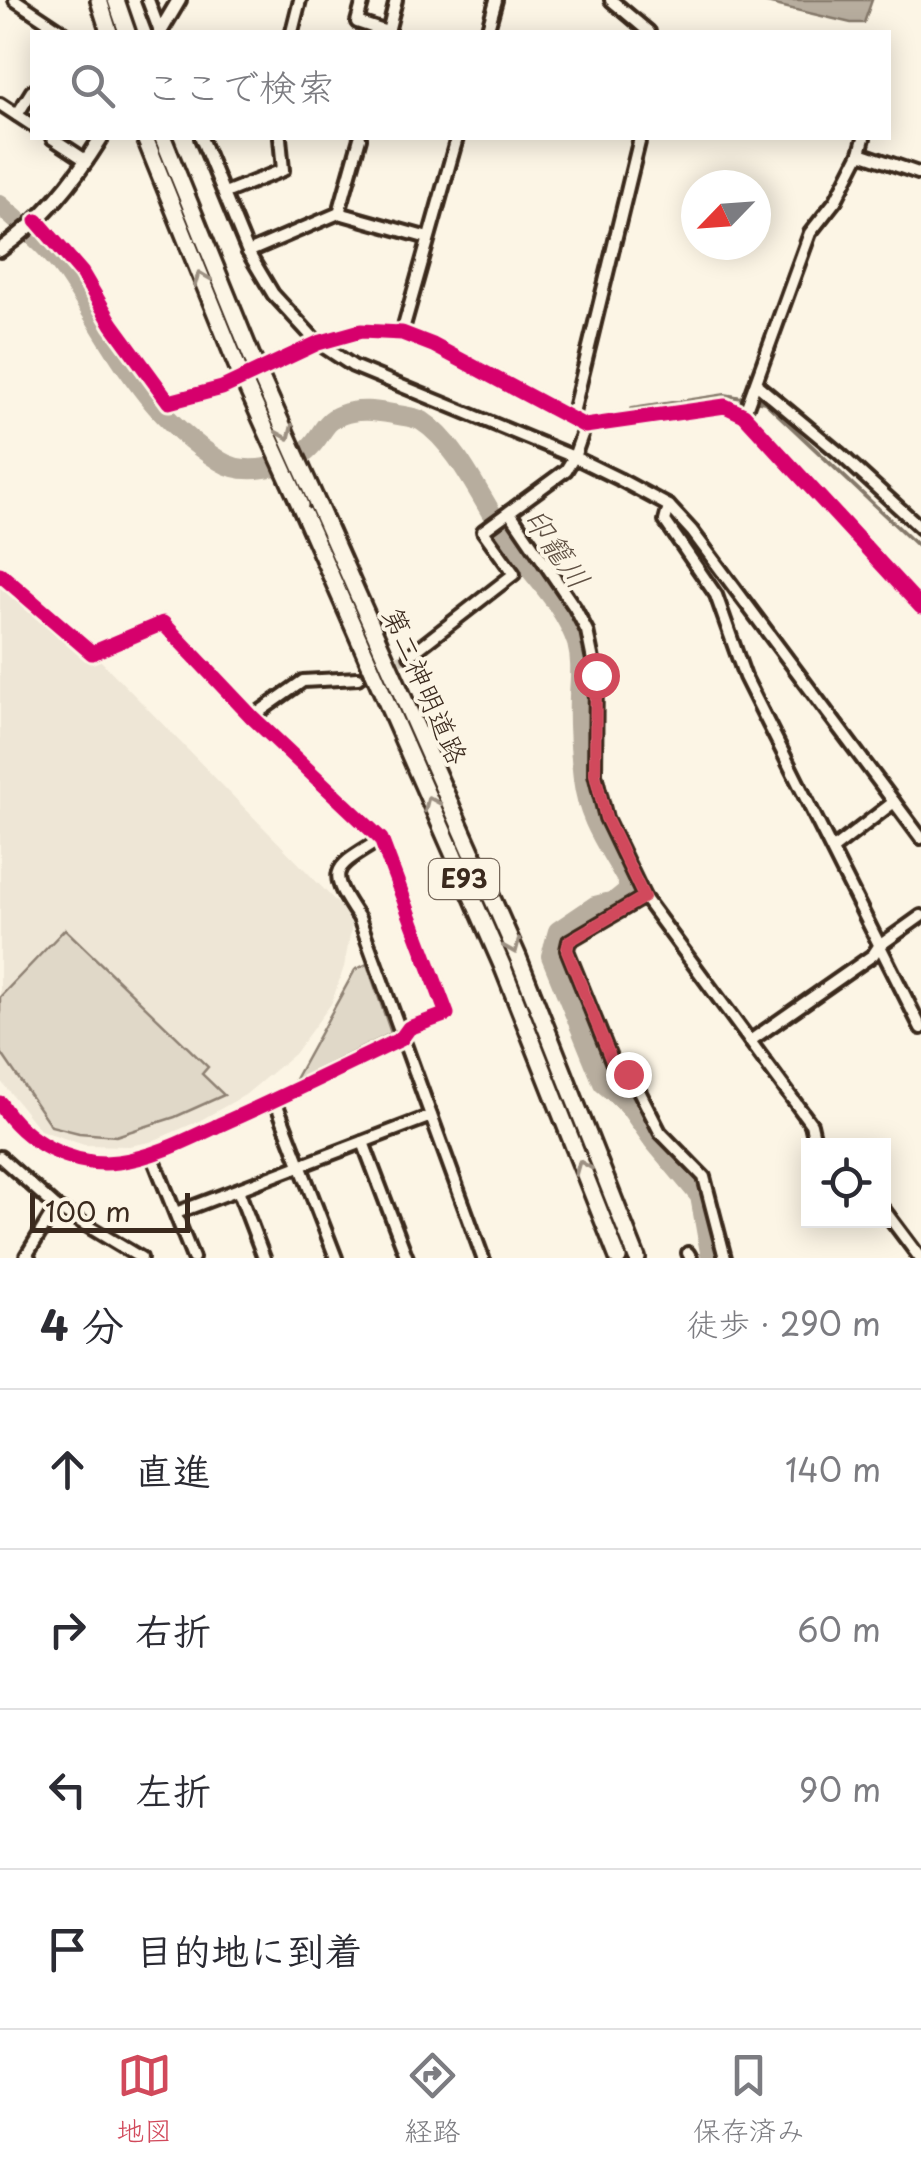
<!DOCTYPE html>
<html lang="ja">
<head>
<meta charset="utf-8">
<style>
  :root { --surface:#fff; --page:#f7f7f7; --text:#2b2b33; --muted:#7c7c81; --line:#e1e1e2; --accent:#d1495b }
  body { margin:0; font-family:"Playpen Sans","Klee One",sans-serif; background:var(--page); color:var(--text) }
  .controls { position:absolute; right:30px; bottom:30px; display:grid; overflow:hidden; border-radius:0px; box-shadow:0 5px 25px #0003 }
  .controls button { width:90px; height:90px; display:grid; place-items:center; padding:0; border:0; border-bottom:2px solid var(--line); background:var(--surface); color:var(--text); font:50px sans-serif }
  .compass { position:absolute; left:681px; top:170px; width:90px; height:90px; border-radius:50%; background:var(--surface); box-shadow:0 5px 25px #0003; rotate:245deg }
  .scale { position:absolute; left:30px; bottom:25px; width:160px; box-sizing:border-box; padding-left:10px; border:5px solid #3b2a1e; border-top:0; font-size:28px; line-height:35px; white-space:nowrap; color:#3b2a1e; -webkit-text-stroke:8px #fcf5e5; paint-order:stroke }
  .stop { position:absolute; width:30px; height:30px; margin:-22px; border:8px solid #d1495b; border-radius:50%; background:#fff }
  .stop.end { background:#d1495b; border-color:#fff; box-shadow:0 2px 10px #0008 }
  .list { margin:0; padding:0; list-style:none }
  h2 { display:flex; justify-content:space-between; align-items:center; height:130px; margin:0; padding:0 40px; font-size:42px }
  h2 small { font-size:32px; font-weight:400; color:var(--muted) }
  .list li { display:grid; grid-template-columns:65px 1fr auto; gap:30px; align-items:center; box-sizing:border-box; height:160px; padding:0 40px; border-top:2px solid var(--line) }
  .list b { display:block; font-size:38px; white-space:nowrap }
  .list em { font-size:32px; font-style:normal; color:var(--muted) }
  .icon { flex:none; width:55px; height:55px; fill:none; stroke:currentColor; stroke-width:2; stroke-linecap:round; stroke-linejoin:round }
  .map { position:relative; flex:none; width:921px; height:1258px; overflow:hidden }
  .search { position:absolute; background:var(--surface); box-shadow:0 5px 25px #0003; left:30px; right:30px; top:30px; height:110px; display:flex; align-items:center; gap:25px; box-sizing:border-box; padding:0 35px; border-radius:0px; color:var(--muted); font-size:38px }
  .sheet { height:770px; background:var(--surface) }
  nav { display:flex; justify-content:space-around; align-items:center; box-sizing:border-box; height:140px; border-top:2px solid var(--line); background:var(--surface); font-size:28px; color:var(--muted) }
  nav a { display:grid; justify-items:center; gap:5px }
  nav .on { color:var(--accent) }
  .map>svg:first-child { display:block }
  .built { fill:#eee6d6 }
  .green { fill:#e0d8c8; stroke:#8e8173; stroke-width:2.5 }
  .water { fill:#b7ad9e; stroke:#85796b; stroke-width:2.5 }
  .lines { fill:none; stroke-linecap:round; stroke-linejoin:round }
  .stream { stroke:#85796b; stroke-width:4 }
  .river { stroke:#b7ad9e; stroke-width:20 }
  .minor-tunnel { stroke:#d5ccbd; stroke-width:10; stroke-dasharray:10 5; stroke-linecap:butt }
  .minor-casing { stroke:#3b2a1e; stroke-width:18 }
  .major-casing { stroke:#3b2a1e; stroke-width:20 }
  .highway-casing { stroke:#3b2a1e; stroke-width:22 }
  .minor { stroke:#fcf5e5; stroke-width:10 }
  .major { stroke:#fcf5e5; stroke-width:12 }
  .highway { stroke:#fcf5e5; stroke-width:15 }
  .highway-bridge-casing { stroke:#3b2a1e; stroke-width:22; stroke-linecap:butt }
  .highway-bridge { stroke:#fcf5e5; stroke-width:15 }
  .cycleway-casing { stroke:#fcf5e5; stroke-width:21 }
  .cycleway { stroke:#d6006c; stroke-width:15 }
  .oneway { stroke:#9c9082 }
  .route { stroke:#d1495b; stroke-width:12 }
  .labels { text-anchor:middle; stroke-width:8; stroke-linejoin:round; paint-order:stroke }
  .shield { fill:#fcf5e5; stroke:#75675a; stroke-width:2.5 }
  .shield-label { font-size:25px; font-weight:bold; fill:#3b2a1e }
  .street-label { font-size:28px; fill:#3b2a1e; stroke:#fcf5e5 }
  .water-label { font-size:30px; font-style:italic; fill:#605144; stroke:#fcf5e5 }
</style>
</head>
<body>
<div class="map">
<svg width="921" height="1258" viewBox="0 0 921 1258">
  <rect width="100%" height="100%" fill="#fcf5e5"/>
  <filter id="ink" filterUnits="userSpaceOnUse"><feTurbulence type="fractalNoise" baseFrequency=".01" numOctaves="2"/><feDisplacementMap in="SourceGraphic" scale="20" xChannelSelector="R" yChannelSelector="G"/><feConvolveMatrix kernelMatrix="1 2 1 2 8 2 1 2 1" color-interpolation-filters="sRGB"/></filter>
  <g filter="url(#ink)">
    <path class="built" d="M0,585L91,660H100L353,919L344,967L331,1004L294,1054L245,1095L199,1121L150,1142L129,1146L84,1145L40,1130L0,1080Z"/>
    <g class="green">
      <path d="M65,929L208,1067L202,1074L224,1095L175,1117L116,1136L79,1133L51,1126L0,1051V997Z"/>
      <path d="M367,964L391,1033L294,1081L355,970Z"/>
    </g>
    <path class="water" d="M754,0H872L864,23H851Z"/>
    <g class="lines">
      <path class="stream" d="M632,409L725,395L765,402L921,549"/>
      <path class="river" d="M0,205C26,229 54,251 73,282C117,351 147,415 220,461C245,477 290,468 311,446C322,435 324,421 341,415C358,408 376,411 393,414C402,416 415,417 422,421C458,444 483,503 506,537C530,573 563,601 577,643C582,662 580,677 579,696C578,723 580,752 583,779C588,823 612,850 631,888L615,901L595,906L558,931L551,956L603,1083L627,1103L653,1140L700,1196L711,1258"/>
      <path class="minor-tunnel" d="M358,678L410,655"/>
      <defs>
        <g id="minor">
          <path d="M15,0L63,32"/>
          <path d="M148,0L160,32"/>
          <path d="M363,0L357,22L387,32"/>
          <path d="M611,0L649,32"/>
          <path d="M292,32L300,0"/>
          <path d="M388,32L396,0"/>
          <path d="M487,32L496,0"/>
          <path d="M0,104L32,125"/>
          <path d="M17,115L32,91"/>
          <path d="M52,138L87,161"/>
          <path d="M201,138L248,252L273,294L318,343L353,366L574,457L619,479L669,506L692,531L921,838"/>
          <path d="M860,153L921,174"/>
          <path d="M225,193L283,170L280,138"/>
          <path d="M339,213L428,238"/>
          <path d="M37,221L82,273L112,324L169,402L222,388L318,343L361,331L402,333L433,345L585,426L725,406L744,415L921,607"/>
          <path d="M248,252L339,213L360,138"/>
          <path d="M402,333L457,138"/>
          <path d="M756,384L839,453L921,528"/>
          <path d="M744,415L810,233L836,200L860,153L864,138"/>
          <path d="M572,417L640,138"/>
          <path d="M669,506L665,521L716,595L745,677L921,1028"/>
          <path d="M511,514L575,608L587,631L596,675L595,774L606,818L644,897L811,1124L816,1146"/>
          <path d="M0,574L92,653L163,623L252,717L381,839L447,1014L409,1028L401,1039C341,1068 281,1098 219,1125C187,1140 154,1157 118,1162C73,1168 23,1141 0,1103"/>
          <path d="M410,655L514,574L483,531L566,470L574,457L585,426"/>
          <path d="M252,717L303,681L358,678"/>
          <path d="M381,839C333,869 325,868 359,918L483,1258"/>
          <path d="M833,849L894,802"/>
          <path d="M644,897L569,941L567,950L613,1064L634,1081L660,1132L704,1177L725,1258"/>
          <path d="M750,1041L873,955L879,946L921,916"/>
          <path d="M275,1100L336,1258"/>
          <path d="M363,1142L407,1258"/>
          <path d="M152,1155L193,1258"/>
          <path d="M0,1157L56,1207L141,1258"/>
          <path d="M238,1190L264,1258"/>
          <path d="M884,1210L920,1258"/>
          <path d="M176,1213L431,1116"/>
          <path d="M688,1253L691,1258"/>
          <path d="M29,1258L26,1256L56,1207"/>
        </g>
        <g id="major">
          <path d="M160,32L179,0"/>
          <path d="M0,250C43,219 73,183 101,138"/>
        </g>
        <g id="highway">
          <path d="M99,0L109,32"/>
          <path d="M116,0L127,32"/>
          <path d="M145,138L238,368"/>
          <path d="M163,138L253,360"/>
          <path d="M300,505L502,965L618,1258"/>
          <path d="M318,505L518,957L637,1258"/>
        </g>
      </defs>
      <use href="#minor" class="minor-casing"/>
      <use href="#major" class="major-casing"/>
      <use href="#highway" class="highway-casing"/>
      <use href="#minor" class="minor"/>
      <use href="#major" class="major"/>
      <use href="#highway" class="highway"/>
      <defs>
        <g id="highway-bridge">
          <path d="M253,360L318,505"/>
          <path d="M238,368L300,505"/>
        </g>
      </defs>
      <use href="#highway-bridge" class="highway-bridge-casing"/>
      <use href="#highway-bridge" class="highway-bridge"/>
      <defs>
        <g id="cycleway">
          <path d="M37,221L82,273L112,324L169,402L222,388L318,343L361,331L402,333L433,345L585,426L725,406L744,415L921,607"/>
          <path d="M0,574L92,653L163,623L252,717L381,839L447,1014L409,1028L401,1039C341,1068 281,1098 219,1125C187,1140 154,1157 118,1162C73,1168 23,1141 0,1103"/>
        </g>
      </defs>
      <use href="#cycleway" class="cycleway-casing"/>
      <use href="#cycleway" class="cycleway"/>
    </g>
    <defs><path id="oneway-chevron" d="M-2-3.5L2.5 0L-2 3.5" fill="none" stroke-width="1.6" stroke-linecap="round" stroke-linejoin="round" transform="scale(2.5)"/></defs>
    <g class="oneway">
      <use href="#oneway-chevron" transform="translate(201 278) rotate(-112)"/>
      <use href="#oneway-chevron" transform="translate(286 433) rotate(66)"/>
      <use href="#oneway-chevron" transform="translate(431 803) rotate(-114)"/>
      <use href="#oneway-chevron" transform="translate(513 947) rotate(67)"/>
      <use href="#oneway-chevron" transform="translate(582 1167) rotate(-112)"/>
    </g>
  </g>
  <g class="lines" filter="url(#ink)">
    <path class="route" d="M596,675L595,774L606,818L644,897L569,941L567,950L613,1064L628,1074"/>
  </g>
  <g class="labels">
    <rect class="shield" x="429" y="859" width="70" height="40" rx="8"/>
    <g class="shield-label">
      <text x="464" y="888">E93</text>
    </g>
    <g class="street-label">
      <text transform="translate(425 686) rotate(66)" y="10">第二神明道路</text>
    </g>
    <g class="water-label">
      <text transform="translate(556 549) rotate(55)" y="10">印籠川</text>
    </g>
  </g>
</svg>
<div class="controls">
<button><svg class="icon" aria-label="locate" viewBox="0 0 24 24"><circle cx="12" cy="12" r="6"/><path d="M12 2v4M12 18v4M2 12h4M18 12h4"/></svg></button>
</div>
<svg class="compass" viewBox="-18 -18 36 36"><path d="M0-13l5 13h-10z" fill="#e53935"/><path d="M0 13l5-13h-10z" fill="#7c7c81"/></svg>
<div class="scale">100 m</div>
<div class="stop" style="left:596px;top:675px"></div>
<div class="stop end" style="left:628px;top:1074px"></div>
<div class="search"><svg class="icon" aria-label="search" viewBox="0 0 24 24"><circle cx="10" cy="10" r="6"/><path d="M15 15l6 6"/></svg>ここで検索</div>
</div>
<section class="sheet">
<h2>4 分<small>徒歩 · 290 m</small></h2>
<ul class="list">
<li><svg class="icon" aria-label="ahead" viewBox="0 0 24 24"><path d="M12 20V5M6 11l6-6 6 6"/></svg><div><b>直進</b></div><em>140 m</em></li>
<li><svg class="icon" aria-label="right" viewBox="0 0 24 24"><path d="M7 20v-9h11M14 6l5 5-5 5"/></svg><div><b>右折</b></div><em>60 m</em></li>
<li><svg class="icon" aria-label="left" viewBox="0 0 24 24"><path d="M17 20v-9H6M10 6l-5 5 5 5"/></svg><div><b>左折</b></div><em>90 m</em></li>
<li><svg class="icon" aria-label="arrive" viewBox="0 0 24 24"><path d="M6 21V4h12l-3 4 3 4H6"/></svg><div><b>目的地に到着</b></div></li>
</ul>
</section>
<nav>
<a class="on"><svg class="icon" aria-label="map" viewBox="0 0 24 24"><path d="M3 6l6-2 6 2 6-2v14l-6 2-6-2-6 2zM9 4v14M15 6v14"/></svg>地図</a>
<a><svg class="icon" aria-label="directions" viewBox="0 0 24 24"><path d="M12 3l9 9-9 9-9-9zM9 14v-3h6M13 9l2 2-2 2"/></svg>経路</a>
<a><svg class="icon" aria-label="saved" viewBox="0 0 24 24"><path d="M7 4h10v16l-5-4-5 4z"/></svg>保存済み</a>
</nav>
</body>
</html>
